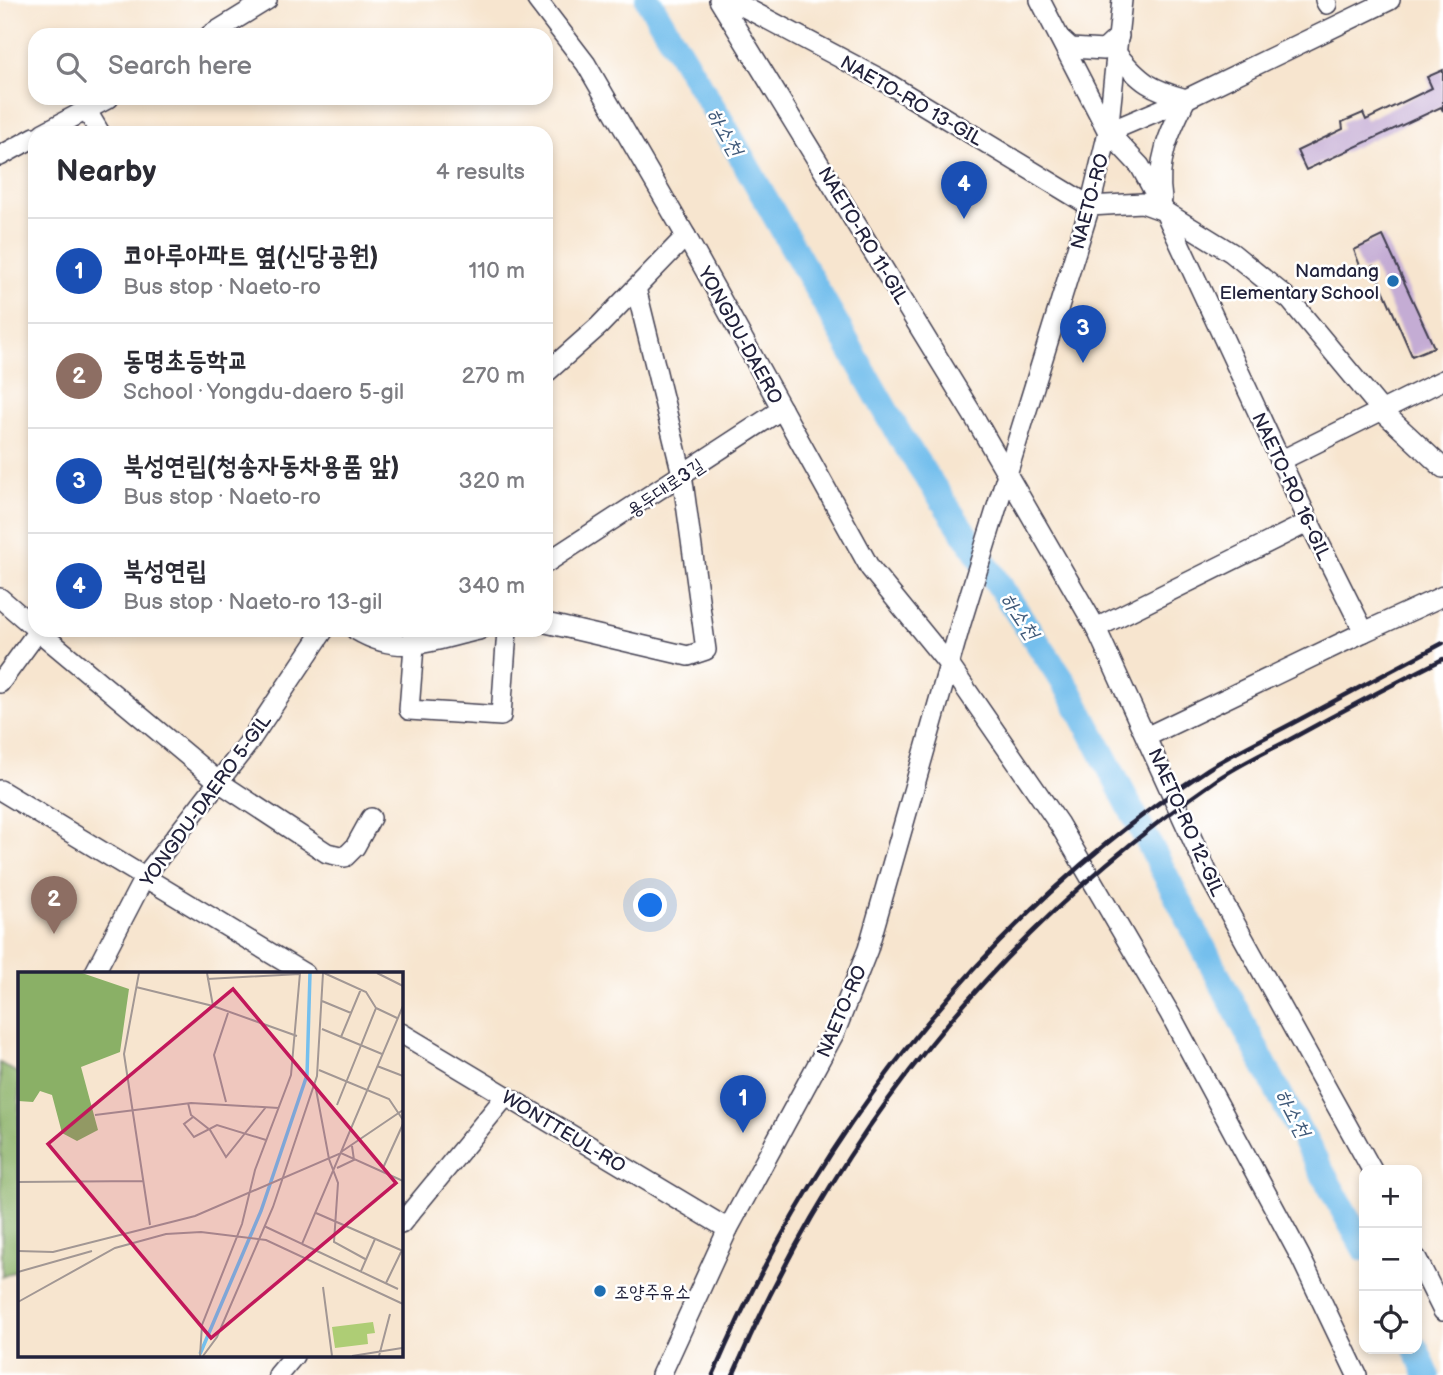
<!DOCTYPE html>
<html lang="en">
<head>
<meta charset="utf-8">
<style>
  :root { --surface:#fff; --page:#f7f7f7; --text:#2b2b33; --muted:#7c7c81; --line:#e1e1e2; --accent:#0b8043 }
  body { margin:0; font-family:"Balsamiq Sans","Poor Story",sans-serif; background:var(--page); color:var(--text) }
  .controls { position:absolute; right:21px; bottom:21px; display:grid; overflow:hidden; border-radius:14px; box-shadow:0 4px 10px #0003 }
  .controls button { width:63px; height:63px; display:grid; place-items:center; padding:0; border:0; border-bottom:2px solid var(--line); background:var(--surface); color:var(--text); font:35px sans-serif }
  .you { position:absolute; left:651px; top:906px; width:24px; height:24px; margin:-18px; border:5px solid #fff; border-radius:50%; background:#1a73e8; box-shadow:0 0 0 10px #1a73e833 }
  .badge { display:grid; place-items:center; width:46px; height:46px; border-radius:50%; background:var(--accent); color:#fff; font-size:23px; font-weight:700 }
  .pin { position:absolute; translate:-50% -58px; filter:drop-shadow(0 2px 4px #0008) }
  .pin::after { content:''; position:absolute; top:37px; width:24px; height:21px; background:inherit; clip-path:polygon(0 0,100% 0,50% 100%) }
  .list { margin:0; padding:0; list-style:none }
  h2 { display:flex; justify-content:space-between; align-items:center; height:91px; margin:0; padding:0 28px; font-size:30px }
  h2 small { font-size:23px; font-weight:400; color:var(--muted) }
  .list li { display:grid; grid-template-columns:46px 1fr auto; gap:21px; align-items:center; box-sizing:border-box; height:105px; padding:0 28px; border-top:2px solid var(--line) }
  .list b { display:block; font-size:26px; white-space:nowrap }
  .list p { margin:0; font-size:23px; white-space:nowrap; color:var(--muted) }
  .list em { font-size:23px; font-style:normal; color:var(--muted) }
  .icon { flex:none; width:38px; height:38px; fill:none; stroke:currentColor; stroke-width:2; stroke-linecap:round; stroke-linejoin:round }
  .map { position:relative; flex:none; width:1443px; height:1375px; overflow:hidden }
  .search { position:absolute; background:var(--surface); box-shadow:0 4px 10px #0003; left:28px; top:28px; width:525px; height:77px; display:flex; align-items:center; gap:18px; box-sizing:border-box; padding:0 24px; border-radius:21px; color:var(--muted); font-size:26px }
  .panel { position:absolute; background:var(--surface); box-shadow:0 4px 10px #0003; left:28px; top:126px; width:525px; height:511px; border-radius:21px }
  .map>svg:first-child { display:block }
  .forest { fill:#8ab066; stroke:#566950; stroke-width:2 }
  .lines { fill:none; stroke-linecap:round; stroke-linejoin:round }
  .river { stroke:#74bfed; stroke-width:26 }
  .building { fill:#c4acd4 }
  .minor-casing { stroke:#423f51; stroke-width:22 }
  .minor { stroke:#fff; stroke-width:19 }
  .rail { stroke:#22223b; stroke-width:4.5 }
  .poi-dot { fill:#1f6fb2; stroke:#fff; stroke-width:2.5 }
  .labels { text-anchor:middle; stroke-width:5; stroke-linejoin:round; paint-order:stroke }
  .street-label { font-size:19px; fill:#22223b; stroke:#fff }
  .poi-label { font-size:19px; fill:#22223b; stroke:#fff; text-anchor:end }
  .water-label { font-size:21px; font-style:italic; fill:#3f5979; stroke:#fff }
  .inset-river { fill:none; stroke:#74bfed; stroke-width:3.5 }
  .inset-road { fill:none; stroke:#a29794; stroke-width:2 }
  .view { fill:#c2185b; fill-opacity:0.15; stroke:#c2185b; stroke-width:3.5 }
  .inset-edge { fill:none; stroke:#22223b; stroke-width:3.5 }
</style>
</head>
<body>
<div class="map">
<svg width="1443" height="1375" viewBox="0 0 1443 1375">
  <rect width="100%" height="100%" fill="#fff"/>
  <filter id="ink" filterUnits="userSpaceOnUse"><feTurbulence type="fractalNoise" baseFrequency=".0143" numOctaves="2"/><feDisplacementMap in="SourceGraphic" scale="14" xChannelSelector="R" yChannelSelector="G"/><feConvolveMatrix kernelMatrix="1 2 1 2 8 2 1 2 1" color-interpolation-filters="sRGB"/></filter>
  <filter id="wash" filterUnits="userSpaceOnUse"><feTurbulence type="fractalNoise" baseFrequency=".00686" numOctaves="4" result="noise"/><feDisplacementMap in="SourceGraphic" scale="28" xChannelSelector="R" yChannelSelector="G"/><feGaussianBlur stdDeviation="1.57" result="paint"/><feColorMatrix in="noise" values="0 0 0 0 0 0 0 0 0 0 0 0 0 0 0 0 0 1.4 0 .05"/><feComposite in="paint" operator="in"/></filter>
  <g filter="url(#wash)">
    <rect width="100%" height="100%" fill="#f7e5cf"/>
    <path class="forest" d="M0,1063L19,1074V1269L2,1277Z"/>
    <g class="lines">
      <g class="river">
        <path d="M648,0L721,121L903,441L1069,690L1290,1114L1364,1248"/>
        <path d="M1416,1349L1427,1375"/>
      </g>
    </g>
    <g id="blocks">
      <g class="building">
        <path d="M1443,70V111L1441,107L1306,170L1297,151L1343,129L1342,122L1363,113L1366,120L1432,88L1427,77Z"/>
        <path d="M1383,236L1434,347L1412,356L1373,266L1362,271L1354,250Z"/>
      </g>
    </g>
  </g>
  <g filter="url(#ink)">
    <use href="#blocks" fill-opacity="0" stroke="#423f51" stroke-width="2"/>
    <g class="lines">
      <defs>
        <g id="minor">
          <path d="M537,0L586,64L686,236L870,568L950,666L1059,824L1170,1014L1300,1256L1357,1375"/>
          <path d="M719,0L973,415L1096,628L1210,878L1372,1170"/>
          <path d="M731,0L884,81L1090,206L1142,203L1164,211L1232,253L1290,300L1382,411L1443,468"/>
          <path d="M1040,0L1108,132L1140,166L1163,208L1309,522L1364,632L1148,736"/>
          <path d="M1325,0L1327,4"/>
          <path d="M210,35L267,0"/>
          <path d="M1060,38L1071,48L1104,50L1119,36"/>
          <path d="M1117,54C1141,83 1151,89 1186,99C1169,133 1156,161 1162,199"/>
          <path d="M87,111L100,133"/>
          <path d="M1108,132L1122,0"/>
          <path d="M43,133L109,98"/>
          <path d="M0,156L35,137"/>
          <path d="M546,373L599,326L686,236"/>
          <path d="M1280,461L1443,380"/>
          <path d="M546,563L782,409"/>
          <path d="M0,598L35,628"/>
          <path d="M546,623L688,656L706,650L682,474L636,288"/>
          <path d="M1096,628L1309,522"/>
          <path d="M37,630L219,782L327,853L345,857L355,847L371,818"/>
          <path d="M356,630C401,657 432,640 479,630"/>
          <path d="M1364,632L1443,596"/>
          <path d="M414,646L409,710L501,716L507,630"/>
          <path d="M0,683L38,631"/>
          <path d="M0,790L305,974"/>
          <path d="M94,974L145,876L247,745L324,630"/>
          <path d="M401,1033L728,1229"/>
          <path d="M401,1224L506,1096"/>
          <path d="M1417,1259L1443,1311"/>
          <path d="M278,1375L294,1356"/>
          <path d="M661,1375L728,1229L835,1032L868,949L961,623L1090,206L1108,132L1186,99L1390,0"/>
        </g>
      </defs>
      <use href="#minor" class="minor-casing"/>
      <use href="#minor" class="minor"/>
      <g class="rail">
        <path d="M713,1375C817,1133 987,914 1208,769C1235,752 1265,738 1293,723C1343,696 1393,670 1443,643"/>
        <path d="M733,1375C837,1132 998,931 1215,781C1238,765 1264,753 1289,740C1340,712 1391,685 1443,659"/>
      </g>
    </g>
  </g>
  <g class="poi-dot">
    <circle cx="1393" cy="281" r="7"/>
    <circle cx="600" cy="1291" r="7"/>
  </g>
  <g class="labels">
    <g class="street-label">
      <text transform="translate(912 100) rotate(30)" y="7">NAETO-RO 13-GIL</text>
      <text transform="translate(1089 201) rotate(-75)" y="7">NAETO-RO</text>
      <text transform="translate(864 235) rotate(59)" y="7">NAETO-RO 11-GIL</text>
      <text transform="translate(741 335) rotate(61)" y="7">YONGDU-DAERO</text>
      <text transform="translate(1292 486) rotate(65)" y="7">NAETO-RO 16-GIL</text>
      <text transform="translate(665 487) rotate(-34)" y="7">용두대로3길</text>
      <text transform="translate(205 800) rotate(-54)" y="7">YONGDU-DAERO 5-GIL</text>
      <text transform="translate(1187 822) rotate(66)" y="7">NAETO-RO 12-GIL</text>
      <text transform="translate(841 1011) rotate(-67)" y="7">NAETO-RO</text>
      <text transform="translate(564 1131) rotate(31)" y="7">WONTTEUL-RO</text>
    </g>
    <g class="poi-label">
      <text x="1379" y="277">Namdang<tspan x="1379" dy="22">Elementary School</tspan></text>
      <text x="614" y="1298" text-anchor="start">조양주유소</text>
    </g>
    <g class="water-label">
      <text transform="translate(725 132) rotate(60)" y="7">하소천</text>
      <text transform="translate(1020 616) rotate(56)" y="7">하소천</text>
      <text transform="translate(1293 1113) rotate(62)" y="7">하소천</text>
    </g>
  </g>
  <g transform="translate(18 972)">
    <rect width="385" height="385" fill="#f7e5cf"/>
    <path d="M355,350L357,361L349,362L350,372L317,376L314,355Z" fill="#aecd75"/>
    <path d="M0,1H64L111,17L102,80L63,95L80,158L59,169L44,161L34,123L22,119L15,130L0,129Z" fill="#8ab066"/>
    <path class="inset-river" d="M182,382L243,239L289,103L292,1"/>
    <path class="inset-road" d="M121,1L106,82L132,253M189,1L195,34M306,1L348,20L358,36L319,133M359,1L385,14M189,7L282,2M118,15L195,34L279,64M304,29L333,41M358,36L379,46M304,57L364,82M323,65L343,17M359,94L385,104M301,98L371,127L385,148M297,112L311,187L320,211L316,270L349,288M208,130L196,83L210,41M170,131L173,143L192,158L208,185L248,135M77,143L173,131L261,136M175,145L166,152L176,165L199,153L248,168M323,180L385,138M319,196L336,188L334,174M365,196L385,152M0,210L125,209M298,241L385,279M246,254L284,272L385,34M284,272L380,317M0,279L35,280L177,244L323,181L385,209M343,299L357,267M0,300L74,279M368,311L384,278M305,315L314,384M0,330L97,276L148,262L183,260L248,268L385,332M385,350V378M182,384L184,353L224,252L237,198L273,103L282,1M185,384L199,365L255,235L299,104L305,1M334,384L384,376M361,384L372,342"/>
    <path class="view" d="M215,17L378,211L193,366L30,172Z"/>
    <rect width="385" height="385" class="inset-edge"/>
  </g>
</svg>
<div class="controls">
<button>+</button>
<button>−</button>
<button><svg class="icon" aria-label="locate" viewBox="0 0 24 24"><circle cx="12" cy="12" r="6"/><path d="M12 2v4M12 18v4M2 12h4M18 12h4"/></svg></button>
</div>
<div class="you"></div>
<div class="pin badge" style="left:743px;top:1133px;background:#1a4fb4">1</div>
<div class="pin badge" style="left:54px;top:934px;background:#8d6e63">2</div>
<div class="pin badge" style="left:1083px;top:363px;background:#1a4fb4">3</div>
<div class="pin badge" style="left:964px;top:219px;background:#1a4fb4">4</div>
<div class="search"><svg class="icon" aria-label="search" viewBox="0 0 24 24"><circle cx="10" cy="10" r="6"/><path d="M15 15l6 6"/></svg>Search here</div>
<section class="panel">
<h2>Nearby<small>4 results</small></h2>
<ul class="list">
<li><span class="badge" style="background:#1a4fb4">1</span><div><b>코아루아파트 옆(신당공원)</b><p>Bus stop · Naeto-ro</p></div><em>110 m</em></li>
<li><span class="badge" style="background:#8d6e63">2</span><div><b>동명초등학교</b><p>School · Yongdu-daero 5-gil</p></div><em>270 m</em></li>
<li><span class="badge" style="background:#1a4fb4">3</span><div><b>북성연립(청송자동차용품 앞)</b><p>Bus stop · Naeto-ro</p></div><em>320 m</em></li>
<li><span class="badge" style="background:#1a4fb4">4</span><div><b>북성연립</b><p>Bus stop · Naeto-ro 13-gil</p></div><em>340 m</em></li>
</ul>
</section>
</div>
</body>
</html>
